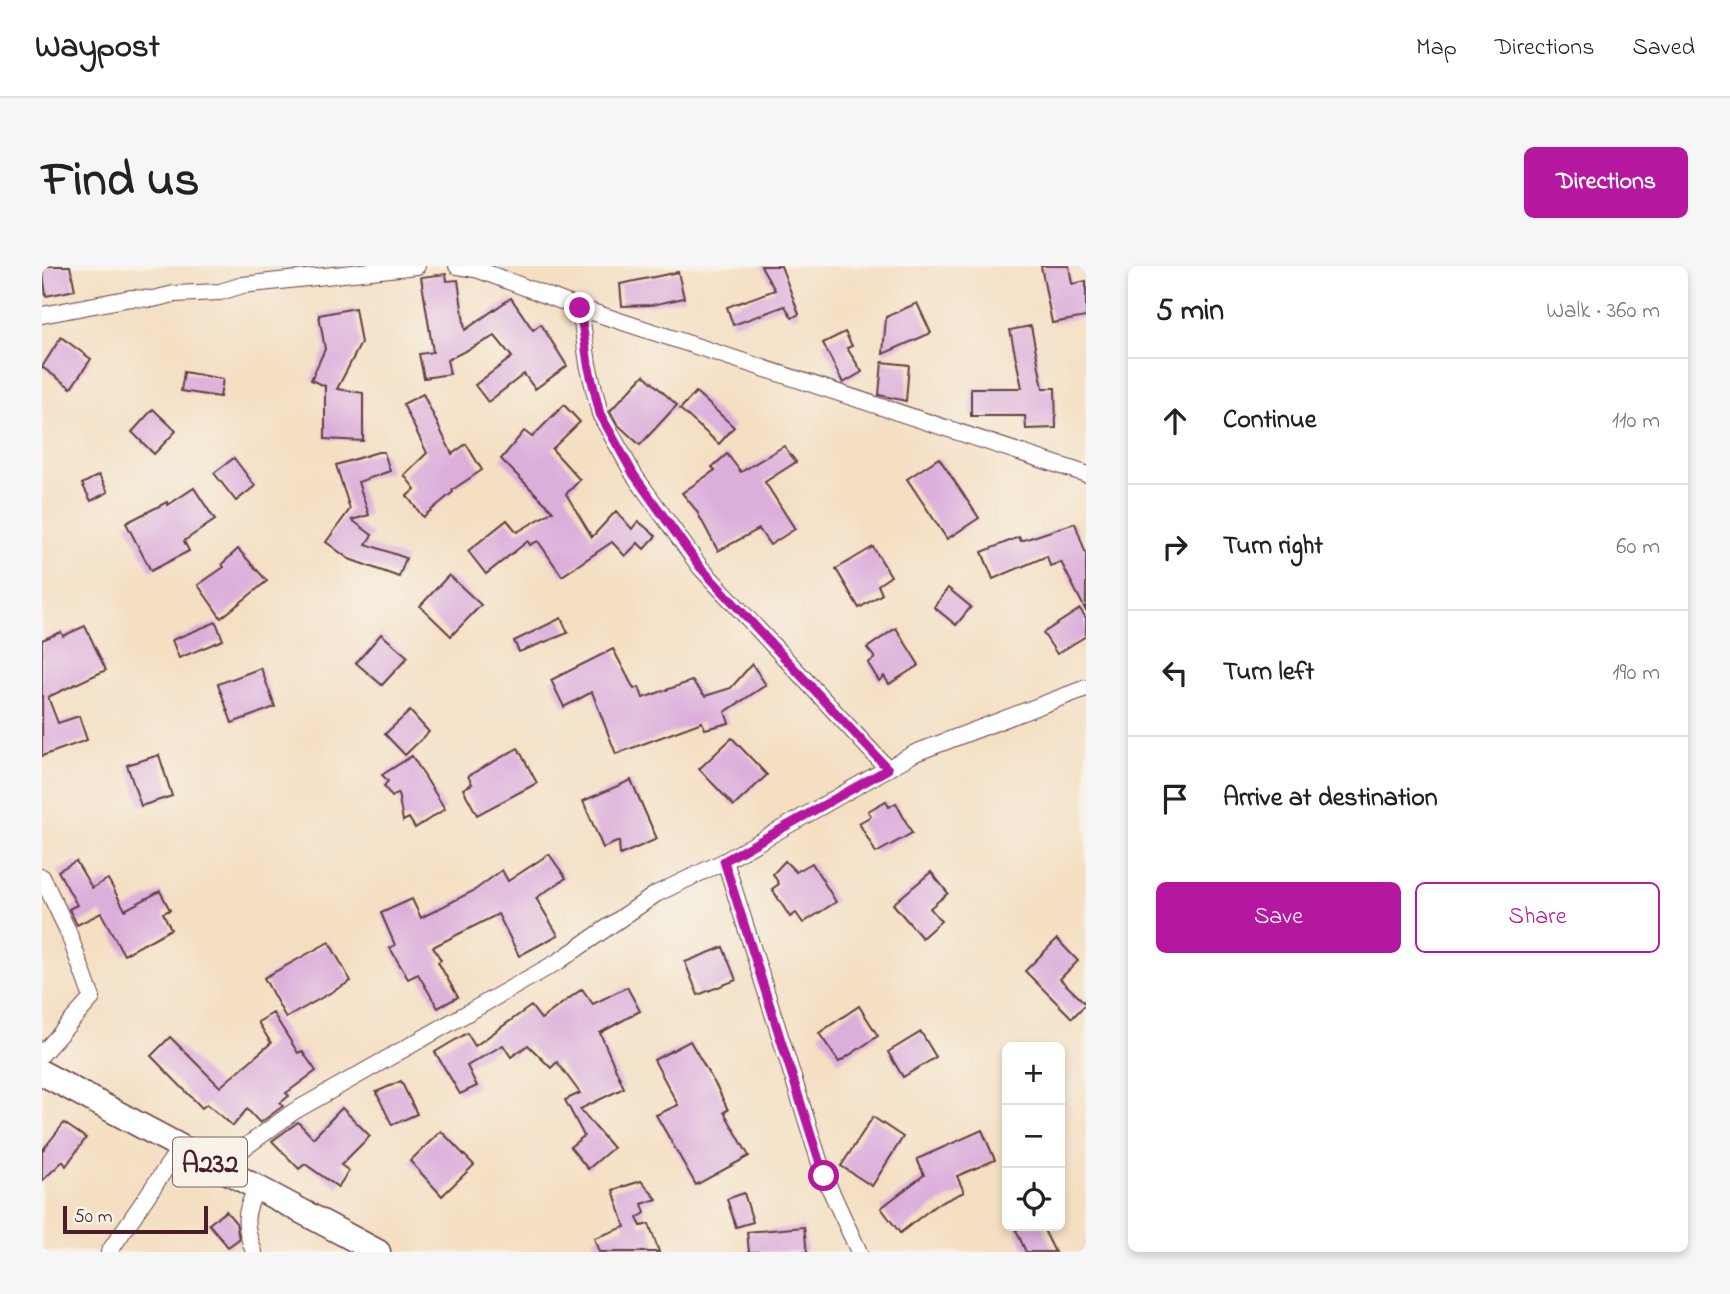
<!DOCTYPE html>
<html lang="en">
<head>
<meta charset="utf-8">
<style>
  :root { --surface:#fff; --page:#f6f6f6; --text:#222; --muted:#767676; --line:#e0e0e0; --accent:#b5179e }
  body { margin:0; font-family:"Indie Flower",sans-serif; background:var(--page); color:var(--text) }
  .controls { position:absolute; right:21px; bottom:21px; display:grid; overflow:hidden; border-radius:10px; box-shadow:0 4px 10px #0003 }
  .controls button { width:63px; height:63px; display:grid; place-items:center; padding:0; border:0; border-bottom:2px solid var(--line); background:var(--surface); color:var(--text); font:35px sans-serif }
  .scale { position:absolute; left:21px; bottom:18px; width:145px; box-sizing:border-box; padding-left:7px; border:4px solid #4a1f2b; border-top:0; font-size:19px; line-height:24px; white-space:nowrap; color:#4a1f2b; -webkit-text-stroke:5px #f7f3e8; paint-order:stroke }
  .stop { position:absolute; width:21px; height:21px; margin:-16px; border:5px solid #b5179e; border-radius:50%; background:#fff }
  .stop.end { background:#b5179e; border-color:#fff; box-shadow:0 2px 7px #0008 }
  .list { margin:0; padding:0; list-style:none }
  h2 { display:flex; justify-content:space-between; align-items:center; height:91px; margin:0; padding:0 28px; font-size:30px }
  h2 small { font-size:23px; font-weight:400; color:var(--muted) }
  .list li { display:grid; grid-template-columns:46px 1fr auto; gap:21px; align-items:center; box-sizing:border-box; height:126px; padding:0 28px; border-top:2px solid var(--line) }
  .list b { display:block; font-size:26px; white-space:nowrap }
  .list em { font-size:23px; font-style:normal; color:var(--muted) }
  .actions { display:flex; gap:14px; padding:21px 28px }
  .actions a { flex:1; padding:16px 0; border:2px solid var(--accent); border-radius:10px; text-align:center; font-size:24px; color:var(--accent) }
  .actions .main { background:var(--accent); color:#fff }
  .icon { flex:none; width:38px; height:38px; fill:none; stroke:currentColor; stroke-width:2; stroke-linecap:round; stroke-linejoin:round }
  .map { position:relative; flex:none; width:1044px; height:986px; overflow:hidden; border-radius:10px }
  header { display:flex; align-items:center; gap:42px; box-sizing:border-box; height:98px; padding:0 35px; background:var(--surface); border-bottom:2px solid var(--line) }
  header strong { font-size:33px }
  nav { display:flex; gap:38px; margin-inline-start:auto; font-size:24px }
  .intro { display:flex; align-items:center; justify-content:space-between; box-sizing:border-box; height:168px; padding:0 42px }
  h1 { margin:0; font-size:49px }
  .button { padding:18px 32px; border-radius:10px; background:var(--accent); color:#fff; font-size:24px; font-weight:700 }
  main { display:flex; gap:42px; padding:0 42px }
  aside { flex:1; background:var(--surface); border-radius:10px; box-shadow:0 4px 10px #0003 }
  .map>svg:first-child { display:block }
  .building { fill:#dcafdb }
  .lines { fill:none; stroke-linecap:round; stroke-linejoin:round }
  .minor-casing { stroke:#643c42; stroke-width:18 }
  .primary-casing { stroke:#643c42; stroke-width:27 }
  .minor { stroke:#fff; stroke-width:16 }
  .primary { stroke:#fff; stroke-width:24 }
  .route { stroke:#b5179e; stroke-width:9 }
  .labels { text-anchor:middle; stroke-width:5; stroke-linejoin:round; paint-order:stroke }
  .shield { fill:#f7f3e8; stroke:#7e5f64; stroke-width:2 }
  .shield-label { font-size:28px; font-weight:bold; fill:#4a1f2b }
</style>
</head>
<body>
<header>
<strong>Waypost</strong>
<nav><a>Map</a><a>Directions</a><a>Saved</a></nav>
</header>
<div class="intro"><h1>Find us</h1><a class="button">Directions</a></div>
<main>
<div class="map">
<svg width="1044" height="986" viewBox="0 0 1044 986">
  <rect width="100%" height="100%" fill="#f7f3e8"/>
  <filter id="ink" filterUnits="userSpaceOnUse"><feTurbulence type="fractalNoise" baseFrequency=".0143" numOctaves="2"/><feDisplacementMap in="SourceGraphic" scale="14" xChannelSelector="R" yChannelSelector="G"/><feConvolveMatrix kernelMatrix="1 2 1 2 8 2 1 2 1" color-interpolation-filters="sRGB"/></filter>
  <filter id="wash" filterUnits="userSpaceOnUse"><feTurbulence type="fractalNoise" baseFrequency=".00686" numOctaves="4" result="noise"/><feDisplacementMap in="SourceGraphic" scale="28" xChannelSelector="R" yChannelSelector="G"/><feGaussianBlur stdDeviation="1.57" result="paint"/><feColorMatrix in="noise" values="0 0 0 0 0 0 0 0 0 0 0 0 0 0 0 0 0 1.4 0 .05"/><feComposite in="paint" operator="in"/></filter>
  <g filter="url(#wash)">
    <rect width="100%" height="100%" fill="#f4dfc3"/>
    <g id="blocks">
      <g class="building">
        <path d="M0,0H28L33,24L4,30Z"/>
        <path d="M719,0H739L757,48L750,52L743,40L691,59L685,41L733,24Z"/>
        <path d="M999,0H1027L1030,18L1044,15V51L1010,57Z"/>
        <path d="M636,6L642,32L610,39L580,40L578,18Z"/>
        <path d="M404,8L405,15L416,14L423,64L469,32L491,64L499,58L525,100L493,123L482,108L446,136L433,119L470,91L453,70L405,94L408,108L382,112L377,88L391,86L379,11Z"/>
        <path d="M875,37L889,67L841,88L844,51Z"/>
        <path d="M313,42L319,77L295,123L321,127V175L283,173V120L269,114L283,83L277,49Z"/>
        <path d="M989,60L1001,122H1013L1014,162L984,163L983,150H929V122H980L968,64Z"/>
        <path d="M803,66L810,80L805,82L820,106L801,117L781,77Z"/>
        <path d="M19,71L49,93L29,122L0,101Z"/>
        <path d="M840,96L867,99L864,135L837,129Z"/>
        <path d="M142,106L181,113L178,131L139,125Z"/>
        <path d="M602,109L635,139L598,179L575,158L568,145Z"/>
        <path d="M654,126L692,161L677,178L638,143Z"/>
        <path d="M381,128L410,188L424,178L440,204L410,224L411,226L381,251L365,230L373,223L362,209L385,187L361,138Z"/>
        <path d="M522,139L538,156L510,183L538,214L524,228L550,271L574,245L590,263L596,255L614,270L602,283L596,277L583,290L570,276L520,310L496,275L488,279L486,275L444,308L426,285L465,254L475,266L511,245L459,193L482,165L490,171Z"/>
        <path d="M111,143L134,165L112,188L90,166Z"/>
        <path d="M742,180L754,196L723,216L753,263L728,279L717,263L676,285L654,244L640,227L673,204L670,201L685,188L699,206Z"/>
        <path d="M336,186H342L348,205L316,216L327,249L310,254L330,269L324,278L364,292L357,311L307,293L284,276L308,243L294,199Z"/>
        <path d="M192,192L213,220L194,235L172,207Z"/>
        <path d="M897,192L937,252L905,273L865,213Z"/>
        <path d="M57,209L66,226L49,235L40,218Z"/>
        <path d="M152,222L173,254L142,275L147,285L109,305L84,257L125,236L126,239Z"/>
        <path d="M1033,257L1044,288V345L1019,296L1008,300L1005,290L951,313L940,286L977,271L979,275Z"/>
        <path d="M831,281L849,310L836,319L840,328L817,342L794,303Z"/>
        <path d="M196,283L225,315L179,352L156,319L182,301L180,298Z"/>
        <path d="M407,309L439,339L409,370L378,340Z"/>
        <path d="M906,322L929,341L914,359L892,341Z"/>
        <path d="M1038,343L1044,352V370L1015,388L1001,367Z"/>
        <path d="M519,352L526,367L477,386L472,375Z"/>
        <path d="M174,356L181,374L137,392L130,374Z"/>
        <path d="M43,360L64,404L6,431L16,457L37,450L45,474L0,490V374L19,366L21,370Z"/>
        <path d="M854,362L877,399L847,418L842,410L837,415L826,397L833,392L825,382Z"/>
        <path d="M339,368L366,391L340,419L314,397Z"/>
        <path d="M571,383L592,423L597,421L601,432L650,415L663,430L689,422L710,398L724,419L683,446L687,457L663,463L660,456L574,488L550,426L522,441L509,414Z"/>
        <path d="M219,402L233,441L190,457L176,418Z"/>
        <path d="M368,445L387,466L363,489L343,468Z"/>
        <path d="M690,472L725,509L692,540L657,503Z"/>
        <path d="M476,482L495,517L435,549L421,523L430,518L426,510Z"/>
        <path d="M117,489L130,530L99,540L85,499Z"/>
        <path d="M370,490L403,543L373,562L367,552L361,555L356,527L350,531L342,520L346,515L340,509Z"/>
        <path d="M589,514L615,573L578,589L577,575L561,582L541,535Z"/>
        <path d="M844,535L847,541L854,537L870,567L834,587L817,557L829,550L826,545Z"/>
        <path d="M507,588L524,612L494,632L516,669L477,690L456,648L391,681L399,694L396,696L416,731L396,742L376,708L366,713L348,682L353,679L339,647L370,633L379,652L433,624L460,604L466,615Z"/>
        <path d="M34,595L50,622L66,613L83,644L118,625L128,644L121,647L129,663L82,689L59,647L35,659L27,643L35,639L16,605Z"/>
        <path d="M743,595L754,606L770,597L794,636L761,657L754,647L748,651L730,623L737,618L731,608Z"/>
        <path d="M889,606L906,627L888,642L899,655L880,672L851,638Z"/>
        <path d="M1015,673L1036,695L1018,713L1044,738L1030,752L983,705Z"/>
        <path d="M287,676L309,715L244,752L222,712Z"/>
        <path d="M681,681L694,714L656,729L643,696Z"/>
        <path d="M585,721L598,745L558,767L582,822L538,843L571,882L546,903L528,881L542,870L523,834L538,827L515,796L509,802L486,779L469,791L461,779L425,800L435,820L418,828L393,786L425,767L433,780L489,740L499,753L540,723L551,738Z"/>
        <path d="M817,740L836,770L797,796L777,767Z"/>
        <path d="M231,747L256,787L260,785L274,805L244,827L247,830L238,837L241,840L218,857L205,843L191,860L165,838L160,842L109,790L128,771L178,821L229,777L216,756Z"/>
        <path d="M879,766L894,791L861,811L846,786Z"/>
        <path d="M648,775L676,823L686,844L682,846L707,890L654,919L614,849L636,839L612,794Z"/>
        <path d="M359,815L375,848L350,859L334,826Z"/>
        <path d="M300,842L328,870L299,899L307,905L296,921L263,898L257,903L230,875L256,856L271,872Z"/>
        <path d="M831,851L861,871L830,920L799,900Z"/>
        <path d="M22,857L44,872L24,900L21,895L0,915V885Z"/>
        <path d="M940,864L953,894L915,910L922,926L894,939L858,967L839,942L882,909L875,893Z"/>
        <path d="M399,865L432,899L400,930L368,895Z"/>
        <path d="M599,915L615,933L600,938L603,947L595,952L599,960L607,958L617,986H557L552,972L583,961L571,924Z"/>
        <path d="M702,927L711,956L694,961L685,933Z"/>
        <path d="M184,945L194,957L197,973L186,981L167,958Z"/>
        <path d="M983,960H1000L1013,986H984L974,964Z"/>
        <path d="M762,961L765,986H707L705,966Z"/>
      </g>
    </g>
  </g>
  <g filter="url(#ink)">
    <use href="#blocks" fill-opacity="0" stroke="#643c42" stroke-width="2"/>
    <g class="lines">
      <defs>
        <g id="minor">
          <path d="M415,0L437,4L538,42L1044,208"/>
          <path d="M538,42L546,98L558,148L592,209L658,301L846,503"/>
          <path d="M0,49L89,32L111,33L132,28L178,26L201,19L375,0"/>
          <path d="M683,595L782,910L817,986"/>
          <path d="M0,611L25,663L50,732L0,788"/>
          <path d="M176,901L251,846L517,695L614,628L683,595L873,487L1044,422"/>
          <path d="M67,986L139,880"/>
          <path d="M212,986C202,960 201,947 215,922"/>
        </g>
        <path id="primary" d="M0,807L336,986"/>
      </defs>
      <use href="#minor" class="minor-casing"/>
      <use href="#primary" class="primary-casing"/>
      <use href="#minor" class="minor"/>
      <use href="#primary" class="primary"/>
    </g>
  </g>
  <g class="lines" filter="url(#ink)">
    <path class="route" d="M538,42L546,98L558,148L592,209L658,301L846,503L682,595L782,910"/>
  </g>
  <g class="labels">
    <rect class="shield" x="131" y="871.5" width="74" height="49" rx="5"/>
    <g class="shield-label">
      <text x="168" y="906">A232</text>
    </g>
  </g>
</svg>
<div class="controls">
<button>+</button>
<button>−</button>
<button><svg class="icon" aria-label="locate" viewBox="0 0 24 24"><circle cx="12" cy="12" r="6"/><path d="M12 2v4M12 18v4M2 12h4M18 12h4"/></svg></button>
</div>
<div class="scale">50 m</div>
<div class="stop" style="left:782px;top:910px"></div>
<div class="stop end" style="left:538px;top:42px"></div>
</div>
<aside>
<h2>5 min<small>Walk · 360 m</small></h2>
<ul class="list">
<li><svg class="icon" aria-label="ahead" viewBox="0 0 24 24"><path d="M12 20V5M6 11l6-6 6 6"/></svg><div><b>Continue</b></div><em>110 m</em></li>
<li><svg class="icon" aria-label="right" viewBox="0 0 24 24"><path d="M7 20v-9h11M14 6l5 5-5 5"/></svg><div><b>Turn right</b></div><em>60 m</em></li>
<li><svg class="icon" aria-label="left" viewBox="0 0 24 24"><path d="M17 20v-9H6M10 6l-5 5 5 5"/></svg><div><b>Turn left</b></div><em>190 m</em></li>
<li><svg class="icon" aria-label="arrive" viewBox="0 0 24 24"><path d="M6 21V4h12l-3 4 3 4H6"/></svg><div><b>Arrive at destination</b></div></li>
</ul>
<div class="actions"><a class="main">Save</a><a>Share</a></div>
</aside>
</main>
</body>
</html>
